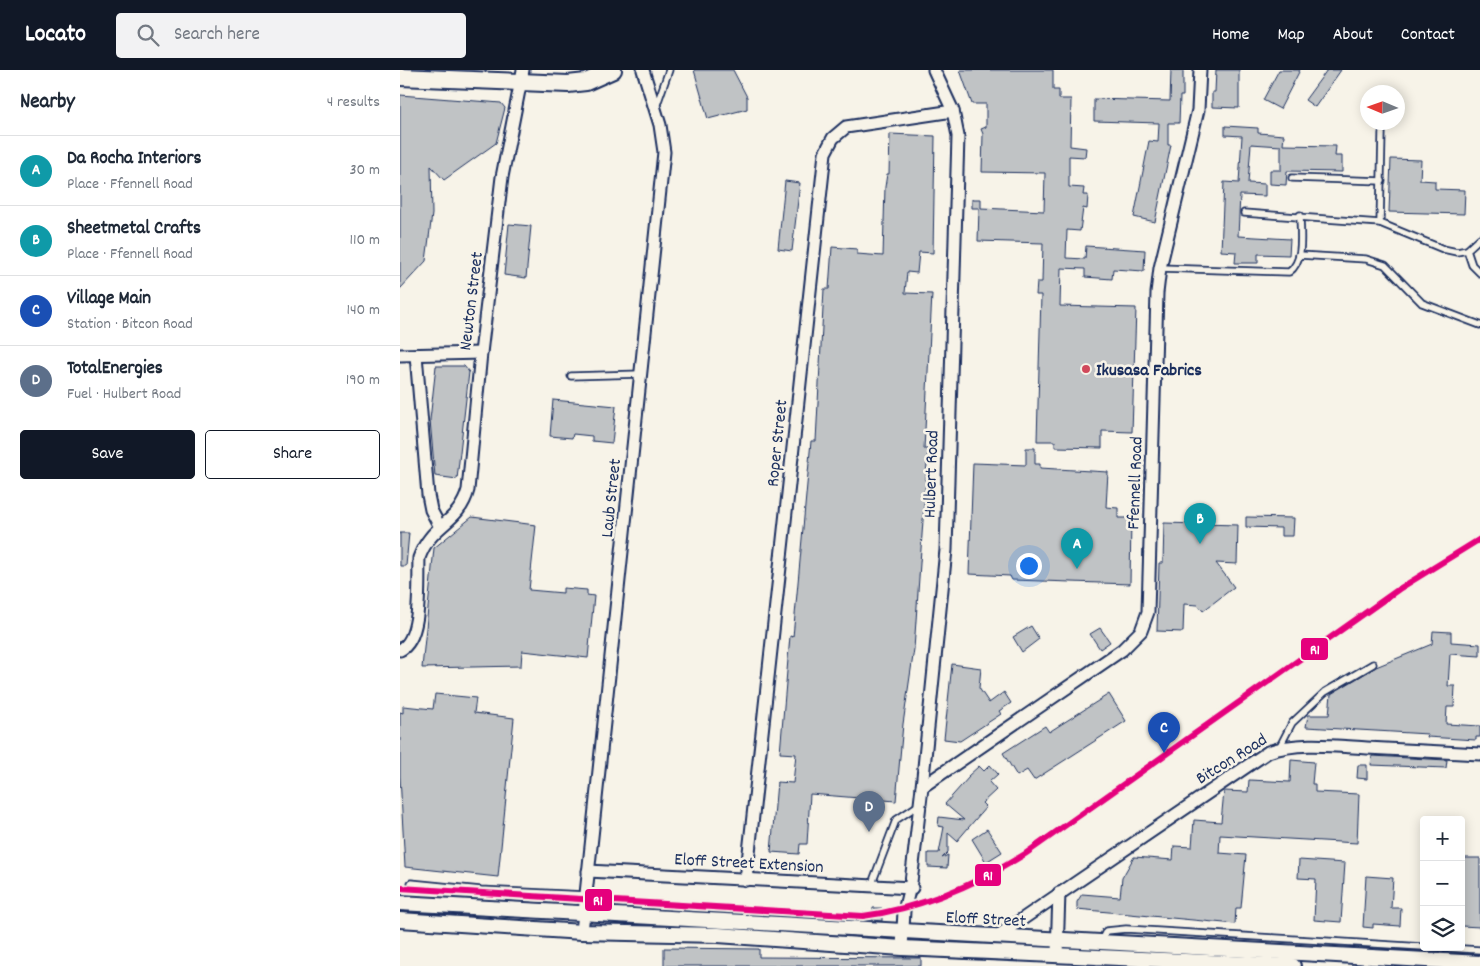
<!DOCTYPE html>
<html lang="en">
<head>
<meta charset="utf-8">
<style>
  :root { --surface:#fff; --page:#f2f2f3; --text:#1f2937; --muted:#747a83; --line:#e0e1e3; --accent:#111827 }
  body { margin:0; font-family:Dekko,sans-serif; background:var(--page); color:var(--text) }
  .controls { position:absolute; right:15px; bottom:15px; display:grid; overflow:hidden; border-radius:5px; box-shadow:0 2px 12px #0003 }
  .controls button { width:45px; height:45px; display:grid; place-items:center; padding:0; border:0; border-bottom:1px solid var(--line); background:var(--surface); color:var(--text); font:25px sans-serif }
  .compass { position:absolute; left:960px; top:15px; width:45px; height:45px; border-radius:50%; background:var(--surface); box-shadow:0 2px 12px #0003; rotate:272deg }
  .you { position:absolute; left:628px; top:495px; width:18px; height:18px; margin:-12px; border:4px solid #fff; border-radius:50%; background:#1a73e8; box-shadow:0 0 0 8px #1a73e833 }
  .badge { display:grid; place-items:center; width:32px; height:32px; border-radius:50%; background:var(--accent); color:#fff; font-size:16px; font-weight:700 }
  .pin { position:absolute; translate:-50% -41px; filter:drop-shadow(0 1px 2px #0008) }
  .pin::after { content:''; position:absolute; top:26px; width:18px; height:15px; background:inherit; clip-path:polygon(0 0,100% 0,50% 100%) }
  .list { margin:0; padding:0; list-style:none }
  h2 { display:flex; justify-content:space-between; align-items:center; height:65px; margin:0; padding:0 20px; font-size:21px }
  h2 small { font-size:16px; font-weight:400; color:var(--muted) }
  .list li { display:grid; grid-template-columns:32px 1fr auto; gap:15px; align-items:center; box-sizing:border-box; height:70px; padding:0 20px; border-top:1px solid var(--line) }
  .list b { display:block; font-size:19px; white-space:nowrap }
  .list p { margin:0; font-size:16px; white-space:nowrap; color:var(--muted) }
  .list em { font-size:16px; font-style:normal; color:var(--muted) }
  .actions { display:flex; gap:10px; padding:15px 20px }
  .actions a { flex:1; padding:11px 0; border:1px solid var(--accent); border-radius:5px; text-align:center; font-size:18px; color:var(--accent) }
  .actions .main { background:var(--accent); color:#fff }
  .icon { flex:none; width:28px; height:28px; fill:none; stroke:currentColor; stroke-width:2; stroke-linecap:round; stroke-linejoin:round }
  .map { position:relative; flex:none; width:1080px; height:896px; overflow:hidden }
  header { display:flex; align-items:center; gap:30px; box-sizing:border-box; height:70px; padding:0 25px; background:var(--accent); color:#fff }
  header strong { font-size:24px }
  nav { display:flex; gap:28px; margin-inline-start:auto; font-size:18px }
  .search { width:350px; height:45px; background:var(--page); display:flex; align-items:center; gap:12px; box-sizing:border-box; padding:0 18px; border-radius:5px; color:var(--muted); font-size:19px }
  main { display:flex }
  aside { flex:1; background:var(--surface) }
  .map>svg:first-child { display:block }
  .building { fill:#c0c3c5; stroke:#1b2f5e }
  .lines { fill:none; stroke-linecap:round; stroke-linejoin:round }
  .service-casing { stroke:#1b2f5e; stroke-width:9 }
  .minor-casing { stroke:#1b2f5e; stroke-width:15 }
  .tertiary-casing { stroke:#1b2f5e; stroke-width:18 }
  .secondary-casing { stroke:#1b2f5e; stroke-width:20 }
  .service { stroke:#f7f3e8; stroke-width:5.5 }
  .minor { stroke:#f7f3e8; stroke-width:11 }
  .tertiary { stroke:#f7f3e8; stroke-width:14 }
  .secondary { stroke:#f7f3e8; stroke-width:16 }
  .rail-casing { stroke:#1b2f5e; stroke-width:5 }
  .rail { stroke:#f7f3e8; stroke-width:3; stroke-dasharray:9; stroke-linecap:butt }
  .rail-1-casing { stroke:#f7f3e8; stroke-width:10 }
  .rail-1 { stroke:#e5007d; stroke-width:6 }
  .poi-dot { fill:#d1495b; stroke:#f7f3e8; stroke-width:2 }
  .labels { text-anchor:middle; stroke-width:5; stroke-linejoin:round; paint-order:stroke }
  .street-label { font-size:18px; fill:#1b2f5e; stroke:#f7f3e8 }
  .poi-label { font-size:18px; font-weight:bold; fill:#1b2f5e; stroke:#f7f3e8; text-anchor:start }
  .line-badge { stroke:#f7f3e8; stroke-width:2 }
  .badge-label { font-size:14px; text-anchor:middle; font-weight:bold; fill:#fff }
</style>
</head>
<body>
<header>
<strong>Locato</strong>
<div class="search"><svg class="icon" aria-label="search" viewBox="0 0 24 24"><circle cx="10" cy="10" r="6"/><path d="M15 15l6 6"/></svg>Search here</div>
<nav><a>Home</a><a>Map</a><a>About</a><a>Contact</a></nav>
</header>
<main>
<aside>
<h2>Nearby<small>4 results</small></h2>
<ul class="list">
<li><span class="badge" style="background:#0f9aa8">A</span><div><b>Da Rocha Interiors</b><p>Place · Ffennell Road</p></div><em>30 m</em></li>
<li><span class="badge" style="background:#0f9aa8">B</span><div><b>Sheetmetal Crafts</b><p>Place · Ffennell Road</p></div><em>110 m</em></li>
<li><span class="badge" style="background:#1a4fb4">C</span><div><b>Village Main</b><p>Station · Bitcon Road</p></div><em>140 m</em></li>
<li><span class="badge" style="background:#5c6f8a">D</span><div><b>TotalEnergies</b><p>Fuel · Hulbert Road</p></div><em>190 m</em></li>
</ul>
<div class="actions"><a class="main">Save</a><a>Share</a></div>
</aside>
<div class="map">
<svg width="1080" height="896" viewBox="0 0 1080 896">
  <rect width="100%" height="100%" fill="#f7f3e8"/>
  <filter id="ink" filterUnits="userSpaceOnUse"><feTurbulence type="fractalNoise" baseFrequency=".02" numOctaves="2"/><feDisplacementMap in="SourceGraphic" scale="10" xChannelSelector="R" yChannelSelector="G"/><feConvolveMatrix kernelMatrix="1 2 1 2 8 2 1 2 1" color-interpolation-filters="sRGB"/></filter>
  <g filter="url(#ink)">
    <g class="building">
      <path d="M294,0H333L347,27V39L308,49Z"/>
      <path d="M560,0H653V20H659V29H671L670,76L686,78L685,87L669,86V117L684,118L683,125H688L687,139L683,138L680,161L667,160L666,188L685,189L686,176L745,180L744,201L713,199L712,209L685,207V199L661,198L660,236L736,238L732,362L702,361V378L655,377V371H637L641,225H636L637,212H642L643,173L578,171L579,138H572V129H581V138L644,141L645,103L582,102L583,64L581,59L586,57V34H572Z"/>
      <path d="M771,0H783V26H780L779,53H768V75H771L755,152L734,147L749,71L758,72L759,53L694,51V29L770,31Z"/>
      <path d="M816,0H839V38L812,37V22H815Z"/>
      <path d="M879,0H900L880,39L863,30Z"/>
      <path d="M927,0H941L915,37L905,30Z"/>
      <path d="M0,25L101,33L105,38L96,73L44,110L31,96L32,144L26,191L0,219Z"/>
      <path d="M825,56L858,58V63L884,65L883,75L936,76L935,86H942V102L887,101L886,115L870,114V100H881V76L851,74L848,113L865,114V126L840,125L838,166L890,169L889,185L858,184V193H835L836,182L821,181L824,112L839,113L842,66L825,65Z"/>
      <path d="M490,64L535,66L533,183L519,182L517,203L507,202L505,223L532,224L524,379H528L514,579L503,654L496,731L410,724L407,774H400L399,784L371,782L377,712L393,713L396,684L380,683L390,566L393,567L411,371H416L424,219H429L432,177L457,179V184L483,186L485,117L487,104H489Z"/>
      <path d="M991,89L1021,90L1020,110L1035,111V119L1065,120L1064,144L989,142Z"/>
      <path d="M385,111L400,113L392,181L378,179Z"/>
      <path d="M109,154L131,156L126,208L104,205Z"/>
      <path d="M36,296H64L69,302L57,409L35,406L30,350Z"/>
      <path d="M153,330L216,336L212,373L192,371V366L173,364L172,368L150,366Z"/>
      <path d="M626,378H635V394H640V398L708,402L706,437L718,438V448H731L730,514L612,510L610,506L569,504L573,393L626,395Z"/>
      <path d="M72,447L136,455L129,520L163,523V518L187,520V525L194,526L188,588L122,581L121,596L22,598L34,478Z"/>
      <path d="M846,447L894,448L893,466H881V458L846,457Z"/>
      <path d="M764,453L838,455L837,494L816,493L834,517L803,541L798,535L784,534L783,562L757,561L759,493H763Z"/>
      <path d="M0,463H9L6,496H0Z"/>
      <path d="M631,556L639,569L622,582L613,567Z"/>
      <path d="M700,558L710,572L700,579L690,564Z"/>
      <path d="M1033,561L1051,562V572L1080,574V586L1050,584L1048,616H1055L1054,637H1047L1046,654L1080,656V667H1076V670L1027,667L1028,664L906,657L908,645H929L931,624L976,597L1032,574Z"/>
      <path d="M552,594L581,598L579,618L589,633L604,622L611,633L599,641L601,644L560,671L544,669Z"/>
      <path d="M35,624L76,628L74,643L114,648L98,807L5,797L0,706V642L3,643V636L33,639Z"/>
      <path d="M709,624L726,651L634,710L627,700L617,706L603,683L645,656L649,662Z"/>
      <path d="M972,686L1047,690L1046,698L971,695Z"/>
      <path d="M891,690L914,692L912,714H915V722L959,724L957,773L820,765L819,783L846,785L841,838H836L835,854L677,839V832L682,824L720,827L722,808L734,787L773,790L774,776L792,777L794,750L821,752L824,721L848,722L849,710L890,712Z"/>
      <path d="M590,695L598,704L589,712L596,720L582,733L586,737L557,771L548,763V782L542,788L548,785L547,798L528,797V783H539L544,757L538,756L539,747L564,750L545,734L569,707L568,706L579,696L584,701Z"/>
      <path d="M958,695H967V709L957,708Z"/>
      <path d="M587,759L602,782L586,792L572,769Z"/>
      <path d="M1061,788H1080V857L1061,856Z"/>
      <path d="M899,790L945,793L941,852L914,850L916,809L898,808Z"/>
      <path d="M966,806L993,808L991,838H1001L1000,856L973,854V858L963,857Z"/>
      <path d="M473,838H482V851L472,850Z"/>
      <path d="M264,878L359,879V887L521,888V896H264Z"/>
    </g>
    <g class="lines">
      <defs>
        <g id="service">
          <path d="M256,37L269,0"/>
          <path d="M892,108L982,111"/>
          <path d="M844,143L980,153L1043,179L1057,182L1067,180L1080,168"/>
          <path d="M980,153L982,63"/>
          <path d="M1067,180L1072,195L1080,203"/>
          <path d="M899,185L966,189L985,195L1022,233L1080,255"/>
          <path d="M760,198L889,202C905,191 900,162 900,145"/>
          <path d="M171,306L241,304"/>
          <path d="M879,678L892,653L925,622L973,594"/>
          <path d="M11,813L81,820L186,825"/>
          <path d="M471,816L496,750L520,734"/>
          <path d="M701,871L706,861L726,859L1024,877"/>
          <path d="M1032,877L1080,880"/>
        </g>
        <g id="minor">
          <path d="M0,285L81,283"/>
          <path d="M16,285L28,425L31,440L40,457"/>
          <path d="M0,580C23,569 18,512 19,488C31,453 59,454 68,420L81,283L102,107L123,0"/>
          <path d="M522,717L722,580L741,561L748,542L757,223L760,198L798,40L800,0"/>
          <path d="M188,801L512,818"/>
          <path d="M346,810L425,83L433,68L446,57L553,41"/>
          <path d="M182,862L264,82L260,55L243,0"/>
          <path d="M596,867L868,682C898,671 935,676 967,678C1005,680 1042,682 1080,684"/>
          <path d="M502,878L504,841L511,812L522,717L546,480L558,66L553,41L534,0"/>
          <path d="M657,884L659,823"/>
        </g>
        <g id="tertiary">
          <path d="M0,833L1080,893"/>
          <path d="M0,850L182,862L318,865L502,878L893,896"/>
        </g>
        <path id="secondary" d="M0,7L168,14L186,12L213,0"/>
      </defs>
      <use href="#service" class="service-casing"/>
      <use href="#minor" class="minor-casing"/>
      <use href="#tertiary" class="tertiary-casing"/>
      <use href="#secondary" class="secondary-casing"/>
      <use href="#service" class="service"/>
      <use href="#minor" class="minor"/>
      <use href="#tertiary" class="tertiary"/>
      <use href="#secondary" class="secondary"/>
      <defs>
        <path id="rail" d="M533,829L581,809L625,784L999,519L1080,469"/>
      </defs>
      <use href="#rail" class="rail-casing"/>
      <use href="#rail" class="rail"/>
      <defs>
        <path id="rail-1" d="M0,818L463,846C522,838 575,815 625,784L999,519L1080,469"/>
      </defs>
      <use href="#rail-1" class="rail-1-casing"/>
      <use href="#rail-1" class="rail-1"/>
    </g>
  </g>
  <circle class="poi-dot" cx="686" cy="299" r="5"/>
  <g class="labels">
    <g class="street-label">
      <text transform="translate(70 231) rotate(-83)" y="6">Newton Street</text>
      <text transform="translate(376 373) rotate(-84)" y="6">Roper Street</text>
      <text transform="translate(530 404) rotate(-88)" y="6">Hulbert Road</text>
      <text transform="translate(734 413) rotate(-88)" y="6">Ffennell Road</text>
      <text transform="translate(210 428) rotate(-84)" y="6">Laub Street</text>
      <text transform="translate(831 688) rotate(-32)" y="6">Bitcon Road</text>
      <text transform="translate(349 792) rotate(3)" y="6">Eloff Street Extension</text>
      <text transform="translate(586 848) rotate(3)" y="6">Eloff Street</text>
    </g>
    <g class="poi-label">
      <text x="696" y="305">Ikusasa Fabrics</text>
    </g>
  </g>
  <g class="line-badge">
    <rect x="900" y="567" width="29" height="24" rx="5" fill="#e5007d"/>
    <rect x="574" y="793" width="28" height="24" rx="5" fill="#e5007d"/>
    <rect x="184" y="818" width="29" height="24" rx="5" fill="#e5007d"/>
  </g>
  <g class="badge-label">
    <text x="915" y="584">R1</text>
    <text x="588" y="810">R1</text>
    <text x="198" y="835">R1</text>
  </g>
</svg>
<div class="controls">
<button>+</button>
<button>−</button>
<button><svg class="icon" aria-label="layers" viewBox="0 0 24 24"><path d="M12 4l9 5-9 5-9-5zM3 14l9 5 9-5"/></svg></button>
</div>
<svg class="compass" viewBox="-18 -18 36 36"><path d="M0-13l5 13h-10z" fill="#e53935"/><path d="M0 13l5-13h-10z" fill="#747a83"/></svg>
<div class="you"></div>
<div class="pin badge" style="left:677px;top:499px;background:#0f9aa8">A</div>
<div class="pin badge" style="left:800px;top:474px;background:#0f9aa8">B</div>
<div class="pin badge" style="left:764px;top:683px;background:#1a4fb4">C</div>
<div class="pin badge" style="left:469px;top:762px;background:#5c6f8a">D</div>
</div>
</main>
</body>
</html>
